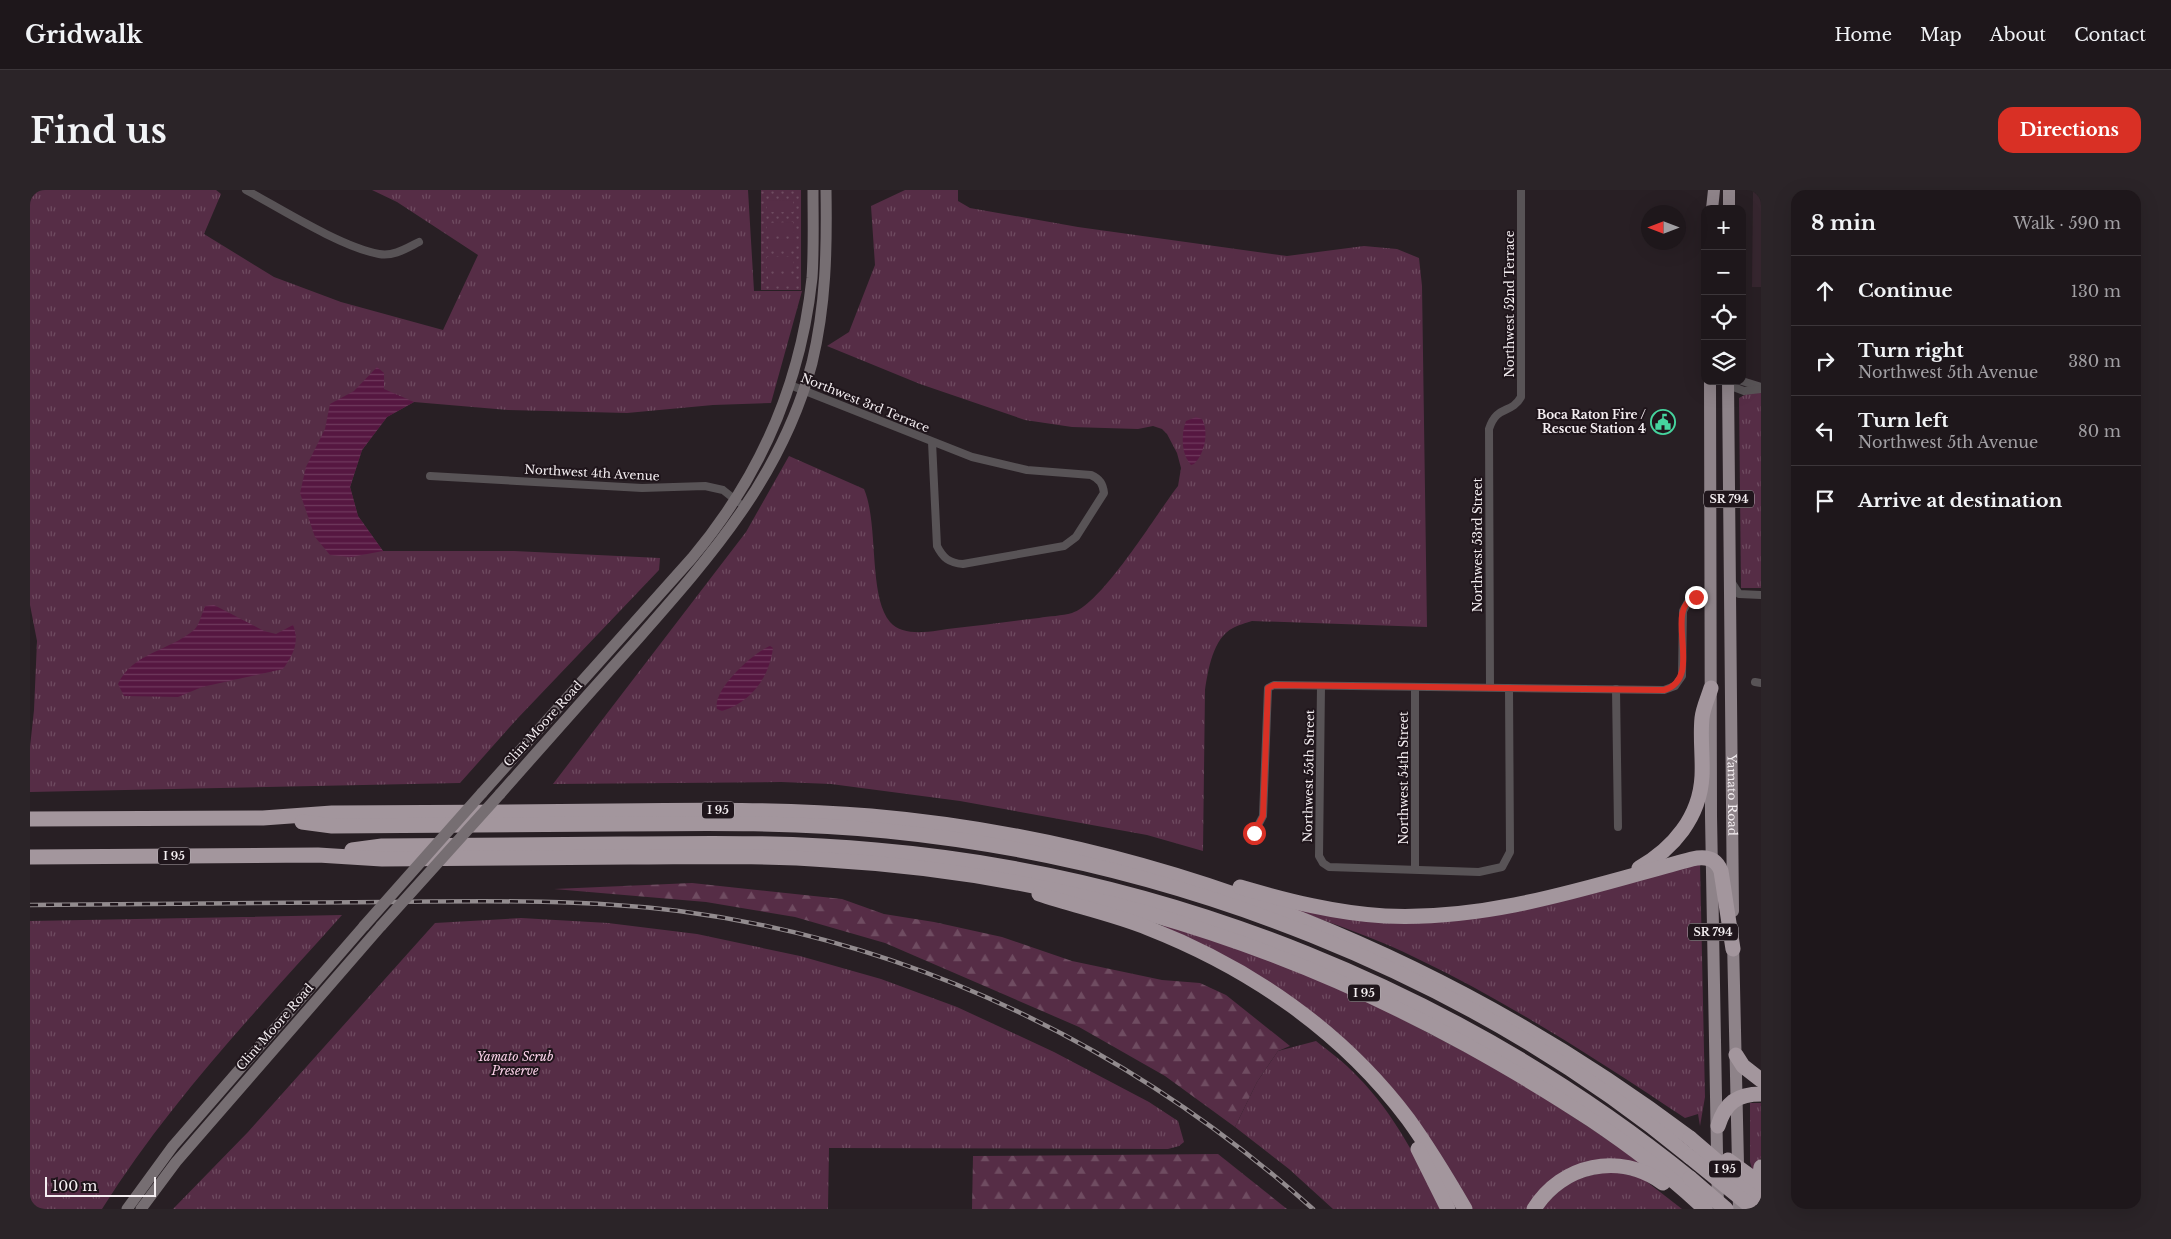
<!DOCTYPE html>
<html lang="en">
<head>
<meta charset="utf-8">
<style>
  :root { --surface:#1e171b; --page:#2b2428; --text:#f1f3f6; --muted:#a19fa3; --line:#3c363a; --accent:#d93025 }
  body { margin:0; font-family:"Libre Baskerville",serif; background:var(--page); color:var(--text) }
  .controls { position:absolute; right:15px; top:15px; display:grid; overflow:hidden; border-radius:10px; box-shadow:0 5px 20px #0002 }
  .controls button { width:45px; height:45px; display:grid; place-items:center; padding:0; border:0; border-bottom:1px solid var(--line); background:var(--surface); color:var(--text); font:25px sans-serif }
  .compass { position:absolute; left:1611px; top:15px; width:45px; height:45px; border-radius:50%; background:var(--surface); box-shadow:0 5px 20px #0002; rotate:270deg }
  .scale { position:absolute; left:15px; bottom:12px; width:111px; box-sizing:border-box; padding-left:5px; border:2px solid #f4eef1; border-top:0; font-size:14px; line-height:18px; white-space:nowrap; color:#f4eef1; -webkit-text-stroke:4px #1f151b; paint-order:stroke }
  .stop { position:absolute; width:15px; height:15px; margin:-11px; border:4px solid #d93025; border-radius:50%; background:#fff }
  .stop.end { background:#d93025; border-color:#fff; box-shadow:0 1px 5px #0008 }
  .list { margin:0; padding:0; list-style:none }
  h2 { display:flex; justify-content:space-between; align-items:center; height:65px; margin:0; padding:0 20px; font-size:21px }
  h2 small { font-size:16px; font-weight:400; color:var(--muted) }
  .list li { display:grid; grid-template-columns:32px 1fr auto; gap:15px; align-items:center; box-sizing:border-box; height:70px; padding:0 20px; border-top:1px solid var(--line) }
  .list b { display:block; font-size:19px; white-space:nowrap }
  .list p { margin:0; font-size:16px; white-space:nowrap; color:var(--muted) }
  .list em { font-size:16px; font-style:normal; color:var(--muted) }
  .icon { flex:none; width:28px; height:28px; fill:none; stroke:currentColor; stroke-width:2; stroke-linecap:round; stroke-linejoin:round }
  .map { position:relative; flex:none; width:1731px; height:1019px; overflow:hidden; border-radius:15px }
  header { display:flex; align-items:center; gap:30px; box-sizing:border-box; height:70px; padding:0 25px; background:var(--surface); border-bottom:1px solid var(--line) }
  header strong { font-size:24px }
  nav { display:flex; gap:28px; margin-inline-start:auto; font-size:18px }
  .intro { display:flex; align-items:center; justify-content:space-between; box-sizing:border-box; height:120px; padding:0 30px }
  h1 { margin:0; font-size:35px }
  .button { padding:12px 22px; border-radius:15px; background:var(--accent); color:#fff; font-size:18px; font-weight:700 }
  main { display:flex; gap:30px; padding:0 30px }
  aside { flex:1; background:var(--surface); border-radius:15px; box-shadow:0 5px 20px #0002 }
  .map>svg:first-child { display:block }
  .built { fill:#36262f }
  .grass { fill:url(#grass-tufts) }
  .forest { fill:url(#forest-firs) }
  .park { fill:url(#park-dots) }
  .garden { fill:#562d46 }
  .water { fill:url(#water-rules) }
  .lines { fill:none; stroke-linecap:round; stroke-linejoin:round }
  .street { stroke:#585356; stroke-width:8 }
  .secondary { stroke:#766e72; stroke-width:11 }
  .primary { stroke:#8e8389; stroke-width:12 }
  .highway { stroke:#a3969d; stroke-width:15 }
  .rail-casing { stroke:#928b8e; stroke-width:4.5 }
  .rail { stroke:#1f151b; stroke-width:2.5; stroke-dasharray:8; stroke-linecap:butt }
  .secondary-bridge { stroke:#766e72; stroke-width:11 }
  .highway-bridge { stroke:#a3969d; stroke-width:15 }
  .route { stroke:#d93025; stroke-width:6 }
  .labels { text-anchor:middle; stroke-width:4; stroke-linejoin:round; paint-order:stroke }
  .shield { fill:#1f151b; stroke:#b4adb1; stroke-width:1 }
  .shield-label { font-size:11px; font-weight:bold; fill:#f4eef1 }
  .street-label { font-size:12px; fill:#f4eef1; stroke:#1f151b }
  .poi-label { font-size:12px; font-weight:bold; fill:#f4eef1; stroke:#1f151b; text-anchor:end }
  .park-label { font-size:12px; font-style:italic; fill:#fcd3ea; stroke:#1f151b }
</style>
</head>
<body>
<header>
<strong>Gridwalk</strong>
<nav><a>Home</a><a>Map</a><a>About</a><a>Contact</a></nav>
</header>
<div class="intro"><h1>Find us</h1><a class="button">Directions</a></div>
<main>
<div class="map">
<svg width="1731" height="1019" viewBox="0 0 1731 1019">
  <defs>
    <pattern id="grass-tufts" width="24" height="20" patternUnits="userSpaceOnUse" patternTransform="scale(1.25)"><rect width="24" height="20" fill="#562d46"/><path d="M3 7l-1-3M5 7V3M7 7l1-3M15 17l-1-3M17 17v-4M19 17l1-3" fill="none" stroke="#6f4c61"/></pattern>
    <pattern id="forest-firs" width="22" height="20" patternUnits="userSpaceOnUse" patternTransform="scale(1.25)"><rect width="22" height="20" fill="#562d46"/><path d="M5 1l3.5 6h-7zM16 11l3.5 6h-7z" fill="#6f4c61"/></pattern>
    <pattern id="park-dots" width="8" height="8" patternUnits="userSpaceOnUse" patternTransform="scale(1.25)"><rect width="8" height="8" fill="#562d46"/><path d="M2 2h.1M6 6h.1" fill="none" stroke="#6f4c61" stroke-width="1.8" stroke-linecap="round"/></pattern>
    <pattern id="water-rules" width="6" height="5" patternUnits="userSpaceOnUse" patternTransform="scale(1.25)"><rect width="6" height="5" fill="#561741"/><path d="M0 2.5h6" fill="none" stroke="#6f395d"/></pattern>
  </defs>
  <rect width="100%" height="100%" fill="#281f24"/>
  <path class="built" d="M1723,0H1731V97H1722Z"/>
  <g class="grass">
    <path d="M0,0H186L191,4L174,44L244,87L311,112L413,140L448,65L367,12L342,0H718L724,101H772L741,213L683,215L597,223L478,220L384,212L357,227L332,260L320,297L328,326L353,361H484L630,368L629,380L487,529L430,593L0,602V557L4,520L7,451L0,415Z"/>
    <path d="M875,0H928V11L940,18L1048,37L1257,66L1334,56L1367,59L1389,68L1392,96L1397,437L1222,431C1216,433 1208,435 1203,438C1183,448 1178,480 1175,500L1173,661L1117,645L930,611L801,594L751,592L523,594L716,342L759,266L834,299C849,334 838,406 860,432C875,449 906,440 926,438C953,435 981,431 1009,428C1019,426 1032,426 1042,423C1073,413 1126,324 1148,296L1151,278L1147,263L1137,244L1132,239L1123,236L1108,239L1042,237L995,230L890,194L797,156L819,142L845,75L841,16Z"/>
    <path d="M1718,203H1731V398H1711L1709,208Z"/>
    <path d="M1670,672L1675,907L1670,936L1668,924L1655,928C1569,871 1482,814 1388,769C1349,749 1306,735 1265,720L1266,716L1405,729Z"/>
    <path d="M312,725C228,819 139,912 72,1019H0V731Z"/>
    <path d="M491,728L578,733L667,744L770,766L851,789L927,817L1024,862L1119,912L1148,931L1154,952L1149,956L1138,959L799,958L798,1019H143L218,942L405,733Z"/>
    <path d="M1133,733L1218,761L1320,802L1483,887L1610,971L1608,976L1567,971L1498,1019H1441L1307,844L1132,738Z"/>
    <path d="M1286,851C1300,862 1315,873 1327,886C1364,923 1389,972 1411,1019H1303L1259,979L1205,937L1227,892L1248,861Z"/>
    <path d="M1720,913H1731V968L1723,982L1720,972Z"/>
    <path d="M1581,981L1612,988L1652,1019H1512C1536,991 1545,988 1581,981Z"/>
  </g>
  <g class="forest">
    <path d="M662,693L812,709L854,724L904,732L972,747L1042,771L1132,790L1170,793L1196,805L1260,856L1248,861L1227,892L1205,937L1135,886L1049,837L855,753L765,727L676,712L524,699Z"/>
    <path d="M1188,964L1257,1019H942L943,966Z"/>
  </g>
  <rect class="park" x="731" y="0" width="40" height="100"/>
  <g class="garden">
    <path d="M763,10V22H737V11Z"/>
    <path d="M763,32L764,44H737V33Z"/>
    <path d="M764,49V61H738L737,50Z"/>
    <path d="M737,67H763L764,79H737Z"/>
    <rect x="738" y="84" width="26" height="12"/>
  </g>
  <g class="water">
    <path d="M347,177L354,183V199L384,212L357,227L332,260L320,297L328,326L353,361L321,367L300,365L285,347L270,303L276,277L295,239L300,214L324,201Z"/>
    <path d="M1166,227L1172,229C1179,242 1175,263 1164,274L1161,275C1151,264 1151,244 1156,231Z"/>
    <path d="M184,415L234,441L246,444L263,435C270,452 263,465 253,479L172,497L148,507L94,506L88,494C102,463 139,461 164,440C169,436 172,423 175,416Z"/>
    <path d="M740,456L743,458C739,488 721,512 692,521L687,519C682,500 723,463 740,456Z"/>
  </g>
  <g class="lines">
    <g class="street">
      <path d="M216,0C251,19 311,57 349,64C363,67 377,58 389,52"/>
      <path d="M1712,191L1731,197"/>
      <path d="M760,195L942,267L997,280L1061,285C1070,289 1073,294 1074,303L1046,347L1034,356L933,374C919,373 913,368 907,356L902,252"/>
      <path d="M1698,195L1714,201L1731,199"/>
      <path d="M400,286L612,298L675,296L693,300L708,312"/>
      <path d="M1702,393L1709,404L1731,405"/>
      <path d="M1725,492L1731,493"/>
      <path d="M1291,496L1289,666L1293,673L1299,677L1449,682L1472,677L1480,662L1479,498"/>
      <path d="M1385,497V679"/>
      <path d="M1460,497L1459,239C1467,214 1481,225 1491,207V0"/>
      <path d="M1586,499L1588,637"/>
      <path d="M1224,643L1233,626L1238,498L1244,495L1634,500L1645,496L1652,486L1653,421L1658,412L1666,407L1680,409"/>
    </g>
    <g class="secondary">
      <path d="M452,603L662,368C730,287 771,193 782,88C784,59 783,29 783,0"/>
      <path d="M470,604C515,553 560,502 606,451C681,366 752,286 782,173C796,115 797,59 796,0"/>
      <path d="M97,1019L143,956L334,736"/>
      <path d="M111,1019L146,972L351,736"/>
    </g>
    <g class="primary">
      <path d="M1682,19L1684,0"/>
      <path d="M1699,19V0"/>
      <path d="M1680,191L1681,626L1688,1019"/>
      <path id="s1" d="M1698,191L1703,721"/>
      <path d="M1703,751L1709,1019"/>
    </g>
    <g class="highway">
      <path d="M0,629L233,628L302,623C395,623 489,622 582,621C668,620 755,619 841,626C1138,652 1423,770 1660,948"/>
      <path d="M272,632L302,636C398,635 494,634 590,634C679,633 768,632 857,641C1146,670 1435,782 1660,967"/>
      <path d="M322,660L352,656C434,655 515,655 596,654C679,653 763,652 846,660C1140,685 1430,802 1660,988"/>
      <path d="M0,667L288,665L352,669C435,668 517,668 600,667C666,667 732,665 798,670C1025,683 1237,745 1437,855C1520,901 1606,954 1675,1019"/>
      <path d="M1609,678C1643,659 1670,627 1672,586C1673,567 1670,547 1672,528C1673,518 1678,508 1681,498"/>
      <path d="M1210,697C1258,711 1305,723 1355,726C1461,731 1561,696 1662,669C1675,666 1686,668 1691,681L1703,759"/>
      <path d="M1009,704C1045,716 1083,724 1118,738C1220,778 1312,841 1378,929C1399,958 1417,988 1435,1019"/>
      <path d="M1706,865L1713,876L1731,890"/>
      <path d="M1688,936C1695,913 1707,904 1731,904"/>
      <path d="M1388,959L1418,1019"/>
      <path d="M1727,1003L1731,977"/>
      <path d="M1504,1019C1532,974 1589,962 1633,993"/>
    </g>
    <defs>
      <path id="rail" d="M0,715C119,714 237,713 356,712C454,711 552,709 649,721C887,752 1105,860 1283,1019"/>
    </defs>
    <use href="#rail" class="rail-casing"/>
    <use href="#rail" class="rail"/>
    <g class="secondary-bridge">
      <path d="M334,736L452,603"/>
      <path d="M351,736L470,604"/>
    </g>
    <g class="highway-bridge">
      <path d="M1660,948L1731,1009"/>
      <path d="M1660,967L1724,1019"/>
      <path d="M1698,970L1731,994"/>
      <path d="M1660,988L1696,1019"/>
    </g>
  </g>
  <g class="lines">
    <path class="route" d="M1224,643L1233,626L1238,498L1244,495L1634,500C1676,488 1631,418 1666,407"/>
  </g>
  <defs>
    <symbol id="civic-ring" viewBox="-11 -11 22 22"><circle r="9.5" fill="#1f151b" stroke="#46d49e" stroke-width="1.5"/><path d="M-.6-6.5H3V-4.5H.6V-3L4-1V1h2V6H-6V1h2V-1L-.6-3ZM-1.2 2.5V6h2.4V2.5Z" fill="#46d49e"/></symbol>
  </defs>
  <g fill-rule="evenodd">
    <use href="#civic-ring" x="1619" y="218" width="28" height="28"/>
  </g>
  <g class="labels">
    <g class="shield">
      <rect x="1674" y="300.5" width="50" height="17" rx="4"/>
      <rect x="672" y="611.5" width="32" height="17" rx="4"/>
      <rect x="128" y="657.5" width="32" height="17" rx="4"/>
      <rect x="1658" y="733.5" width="50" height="17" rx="4"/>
      <rect x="1318" y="794.5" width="32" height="17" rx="4"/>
      <rect x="1679" y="970.5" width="32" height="17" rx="4"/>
    </g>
    <g class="shield-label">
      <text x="1699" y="313">SR 794</text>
      <text x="688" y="624">I 95</text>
      <text x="144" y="670">I 95</text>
      <text x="1683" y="746">SR 794</text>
      <text x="1334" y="807">I 95</text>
      <text x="1695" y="983">I 95</text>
    </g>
    <g class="street-label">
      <text transform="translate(1480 114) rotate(-90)" y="4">Northwest 52nd Terrace</text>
      <text transform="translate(835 213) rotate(22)" y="4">Northwest 3rd Terrace</text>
      <text transform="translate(562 283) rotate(3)" y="4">Northwest 4th Avenue</text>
      <text transform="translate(1448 355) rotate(-90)" y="4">Northwest 53rd Street</text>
      <text transform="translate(513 534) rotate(-48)" y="4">Clint Moore Road</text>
      <text transform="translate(1279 586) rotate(-89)" y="4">Northwest 55th Street</text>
      <text transform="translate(1374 588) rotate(-90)" y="4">Northwest 54th Street</text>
      <text dy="4" stroke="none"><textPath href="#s1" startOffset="414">Yamato Road</textPath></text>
      <text transform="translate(245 837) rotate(-49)" y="4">Clint Moore Road</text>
    </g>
    <g class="poi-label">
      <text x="1616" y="229">Boca Raton Fire /<tspan x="1616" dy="14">Rescue Station 4</tspan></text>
    </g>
    <g class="park-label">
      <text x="485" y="871">Yamato Scrub<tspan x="485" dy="14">Preserve</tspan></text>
    </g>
  </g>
</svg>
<div class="controls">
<button>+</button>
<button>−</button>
<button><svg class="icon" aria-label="locate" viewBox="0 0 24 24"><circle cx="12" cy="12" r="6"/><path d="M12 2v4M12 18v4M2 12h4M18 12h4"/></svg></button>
<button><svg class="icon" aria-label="layers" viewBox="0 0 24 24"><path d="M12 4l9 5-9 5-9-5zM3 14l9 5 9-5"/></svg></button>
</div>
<svg class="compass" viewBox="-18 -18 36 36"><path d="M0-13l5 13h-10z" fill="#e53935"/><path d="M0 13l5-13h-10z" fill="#a19fa3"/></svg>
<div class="scale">100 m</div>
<div class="stop" style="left:1224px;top:643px"></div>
<div class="stop end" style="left:1666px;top:407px"></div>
</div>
<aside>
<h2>8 min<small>Walk · 590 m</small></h2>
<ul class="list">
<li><svg class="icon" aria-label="ahead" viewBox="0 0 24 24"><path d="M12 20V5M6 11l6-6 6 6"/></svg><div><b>Continue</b></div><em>130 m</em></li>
<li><svg class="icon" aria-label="right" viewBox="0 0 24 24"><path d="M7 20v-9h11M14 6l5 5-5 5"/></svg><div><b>Turn right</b><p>Northwest 5th Avenue</p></div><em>380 m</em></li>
<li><svg class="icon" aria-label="left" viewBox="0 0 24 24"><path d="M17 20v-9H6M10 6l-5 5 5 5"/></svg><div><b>Turn left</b><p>Northwest 5th Avenue</p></div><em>80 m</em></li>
<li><svg class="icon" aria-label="arrive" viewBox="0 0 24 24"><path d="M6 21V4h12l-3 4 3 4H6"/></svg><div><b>Arrive at destination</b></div></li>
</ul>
</aside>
</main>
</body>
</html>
